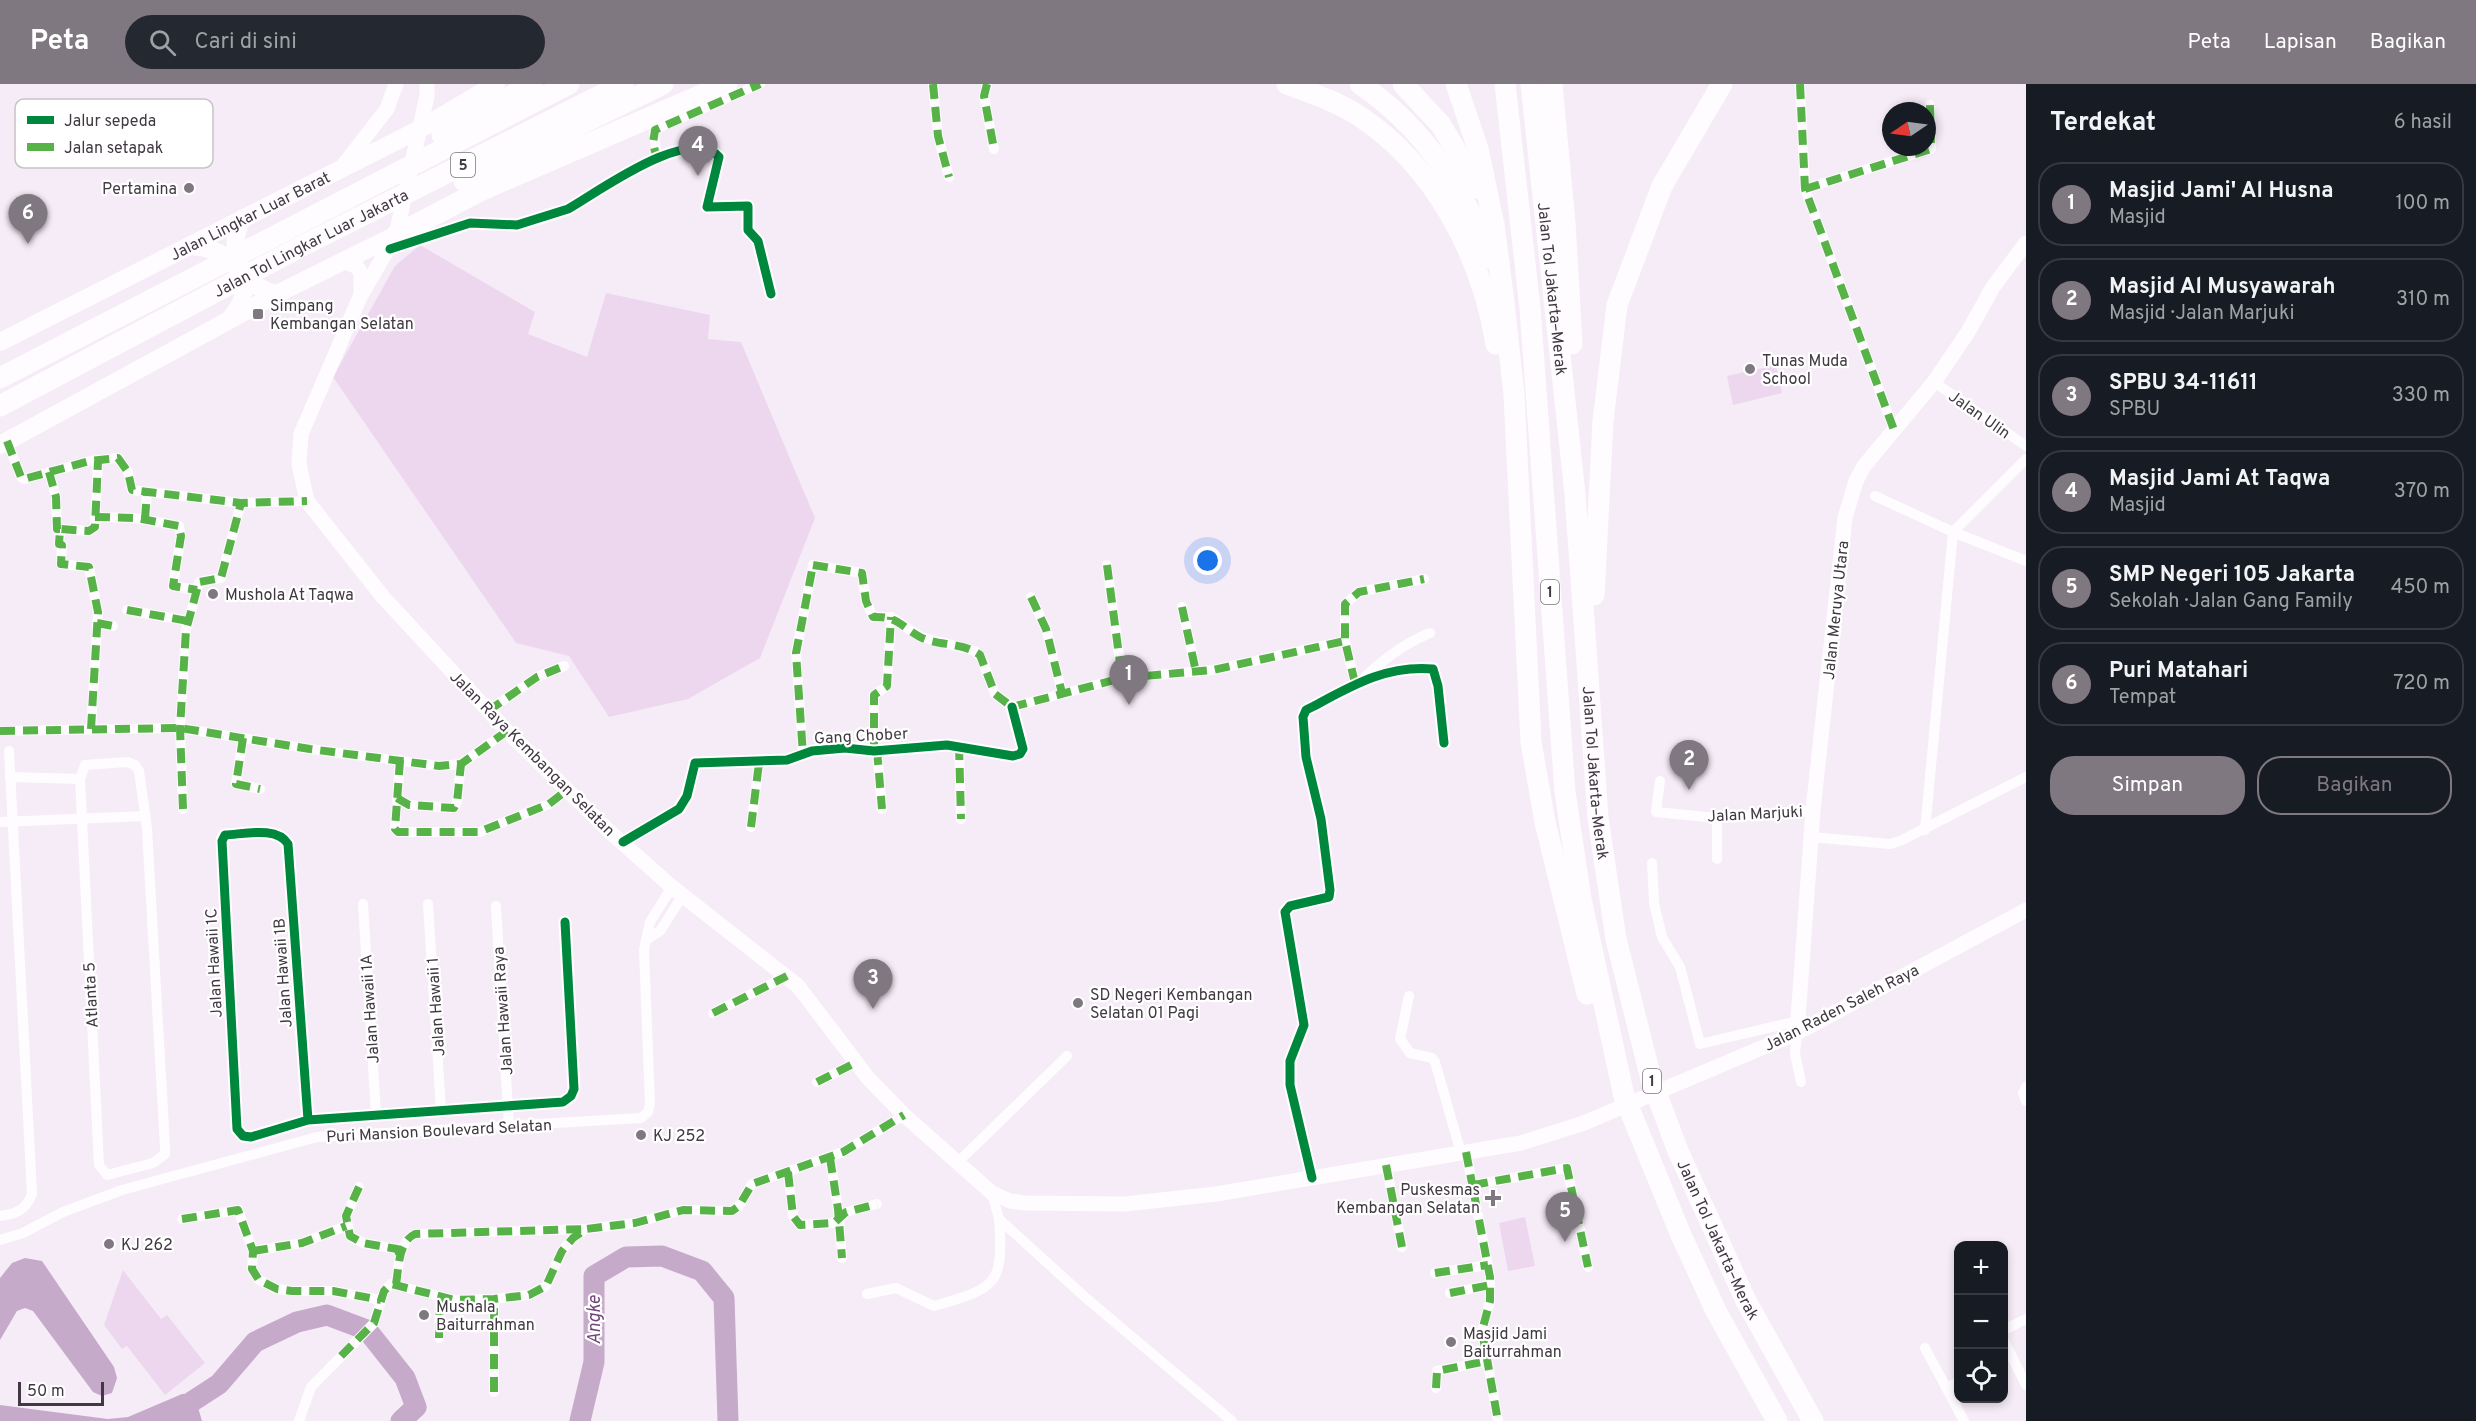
<!DOCTYPE html>
<html lang="id">
<head>
<meta charset="utf-8">
<style>
  :root { --surface:#171b24; --page:#242831; --text:#f1f3f6; --muted:#9ea1a6; --line:#363941; --accent:#807881 }
  body { margin:0; font-family:Overpass,sans-serif; background:var(--page); color:var(--text) }
  .controls { position:absolute; right:18px; bottom:18px; display:grid; overflow:hidden; border-radius:12px; box-shadow:0 3px 9px #0003 }
  .controls button { width:54px; height:54px; display:grid; place-items:center; padding:0; border:0; border-bottom:2px solid var(--line); background:var(--surface); color:var(--text); font:30px sans-serif }
  .compass { position:absolute; left:1882px; top:18px; width:54px; height:54px; border-radius:50%; background:var(--surface); box-shadow:0 3px 9px #0003; rotate:257deg }
  .scale { position:absolute; left:18px; bottom:15px; width:86px; box-sizing:border-box; padding-left:6px; border:3px solid #413942; border-top:0; font-size:16px; line-height:21px; white-space:nowrap; color:#413942; -webkit-text-stroke:4px #fff; paint-order:stroke }
  .you { position:absolute; left:1208px; top:477px; width:21px; height:21px; margin:-15px; border:4px solid #fff; border-radius:50%; background:#1a73e8; box-shadow:0 0 0 9px #1a73e833 }
  .badge { display:grid; place-items:center; width:39px; height:39px; border-radius:50%; background:var(--accent); color:#fff; font-size:20px; font-weight:700 }
  .pin { position:absolute; translate:-50% -50px; filter:drop-shadow(0 2px 3px #0008) }
  .pin::after { content:''; position:absolute; top:32px; width:21px; height:18px; background:inherit; clip-path:polygon(0 0,100% 0,50% 100%) }
  .list { margin:0; padding:0; list-style:none }
  h2 { display:flex; justify-content:space-between; align-items:center; height:78px; margin:0; padding:0 24px; font-size:26px }
  h2 small { font-size:20px; font-weight:400; color:var(--muted) }
  .list li { display:grid; grid-template-columns:39px 1fr auto; gap:18px; align-items:center; box-sizing:border-box; height:84px; margin:0 12px 12px; padding:0 12px; border:2px solid var(--line); border-radius:24px }
  .list b { display:block; font-size:22px; white-space:nowrap }
  .list p { margin:0; font-size:20px; white-space:nowrap; color:var(--muted) }
  .list em { font-size:20px; font-style:normal; color:var(--muted) }
  .actions { display:flex; gap:12px; padding:18px 24px }
  .actions a { flex:1; padding:14px 0; border:2px solid var(--accent); border-radius:24px; text-align:center; font-size:21px; color:var(--accent) }
  .actions .main { background:var(--accent); color:#fff }
  .icon { flex:none; width:33px; height:33px; fill:none; stroke:currentColor; stroke-width:2; stroke-linecap:round; stroke-linejoin:round }
  .map { position:relative; flex:none; width:2026px; height:1337px; overflow:hidden }
  header { display:flex; align-items:center; gap:36px; box-sizing:border-box; height:84px; padding:0 30px; background:var(--accent); color:#fff }
  header strong { font-size:28px }
  nav { display:flex; gap:33px; margin-inline-start:auto; font-size:21px }
  .search { width:420px; height:54px; background:var(--page); display:flex; align-items:center; gap:15px; box-sizing:border-box; padding:0 21px; border-radius:33px; color:var(--muted); font-size:22px }
  main { display:flex }
  aside { flex:1; background:var(--surface) }
  .map>svg:first-child { display:block }
  .green { fill:#edd7ef }
  .water { fill:#c6aaca }
  .lines { fill:none; stroke-linecap:round; stroke-linejoin:round }
  .river { stroke:#c6aaca; stroke-width:21 }
  .minor { stroke:#fefcfe; stroke-width:10 }
  .secondary { stroke:#fefcfe; stroke-width:15 }
  .primary { stroke:#fefcfe; stroke-width:18 }
  .motorway { stroke:#fefcfe; stroke-width:21 }
  .quiet { stroke:#57b347; stroke-width:8; stroke-dasharray:15 8; stroke-linecap:butt }
  .cycleway-casing { stroke:#fff; stroke-width:13 }
  .cycleway { stroke:#00873e; stroke-width:9 }
  .poi-dot { fill:#807881; stroke:#fff; stroke-width:2 }
  .labels { text-anchor:middle; stroke-width:4.5; stroke-linejoin:round; paint-order:stroke }
  .shield { fill:#fff; stroke:#7a747b; stroke-width:1.5 }
  .shield-label { font-size:15px; font-weight:bold; fill:#413942 }
  .poi-label { font-size:16px; fill:#413942; stroke:#fff; text-anchor:start }
  .street-label { font-size:16px; fill:#413942; stroke:#fff }
  .water-label { font-size:18px; font-style:italic; fill:#724379; stroke:#fff }
  .key { fill:#fff; stroke:#c6c4c6; stroke-width:1.5 }
  .key-label { font-size:16px; fill:#413942 }
</style>
</head>
<body>
<header>
<strong>Peta</strong>
<div class="search"><svg class="icon" aria-label="search" viewBox="0 0 24 24"><circle cx="10" cy="10" r="6"/><path d="M15 15l6 6"/></svg>Cari di sini</div>
<nav><a>Peta</a><a>Lapisan</a><a>Bagikan</a></nav>
</header>
<main>
<div class="map">
<svg width="2026" height="1337" viewBox="0 0 2026 1337">
  <rect width="100%" height="100%" fill="#f6ecf7"/>
  <g class="green">
    <path d="M420,161L535,228L528,250L587,273L606,209L710,231L708,255L741,258L815,434L760,574L688,615L609,633L569,572L516,559L333,293L395,182Z"/>
    <path d="M1776,281L1782,309L1733,321L1727,292Z"/>
    <path d="M1525,1133L1535,1182L1508,1187L1499,1139Z"/>
    <path d="M123,1186L161,1235L167,1231L205,1279L165,1311L127,1262L122,1265L104,1241Z"/>
  </g>
  <g class="water">
    <path d="M25,1174L42,1177L114,1283L117,1294L112,1309L102,1312L93,1308L33,1227L25,1224L17,1227L0,1256V1194L12,1179Z"/>
    <path d="M182,1310H194L202,1337H0V1321L108,1335L128,1333Z"/>
  </g>
  <g class="lines">
    <g class="river">
      <path d="M162,1337L219,1300L255,1258L297,1238L327,1231L367,1246L405,1294L416,1323L401,1337"/>
      <path d="M580,1337L594,1278V1192L626,1173L662,1172L702,1187L724,1214L728,1337"/>
    </g>
    <g class="minor">
      <path d="M933,0L938,52L949,93"/>
      <path d="M987,0L984,12L994,65"/>
      <path d="M1800,0L1805,105L1894,346"/>
      <path d="M657,75L654,49L660,43L760,0"/>
      <path d="M1805,105L1931,65L1930,21"/>
      <path d="M390,165L470,139L517,141L568,125C598,108 690,40 719,73L707,123L748,122V146L758,157L771,210"/>
      <path d="M1934,298L2026,362"/>
      <path d="M7,357L21,393L24,395L90,377L118,374L128,388L132,406L241,419L307,417"/>
      <path d="M49,388L56,413L57,445H60"/>
      <path d="M1875,412L1953,448L2026,477"/>
      <path d="M95,433L136,434L179,442L181,452L173,502L197,506"/>
      <path d="M145,435L147,408"/>
      <path d="M1107,481L1122,594"/>
      <path d="M1031,513L1046,545L1062,609"/>
      <path d="M1182,523L1196,588"/>
      <path d="M127,526L188,537"/>
      <path d="M97,539L113,542"/>
      <path d="M1366,592C1385,574 1405,559 1430,549"/>
      <path d="M1355,599L1345,557V520L1359,508L1424,495"/>
      <path d="M1012,623L1122,594L1213,586L1345,557"/>
      <path d="M488,627L537,593L564,582"/>
      <path d="M91,645L98,528L89,483L61,480L62,461L59,460L60,445L89,447L95,443L98,377"/>
      <path d="M0,647L180,644L310,665L439,682L461,680L507,647"/>
      <path d="M243,654L236,700L260,705"/>
      <path d="M959,661L961,735"/>
      <path d="M877,666L882,725"/>
      <path d="M874,667V611L887,602L891,533"/>
      <path d="M803,671L796,569L813,481L862,489L866,517L873,533H891L921,553L975,567L982,575L995,610L1012,623"/>
      <path d="M400,676L395,745L398,748H479L549,720L567,706"/>
      <path d="M127,678L135,681L139,687L147,745L165,1063V1070L153,1079L107,1091L99,1081L80,695L85,681Z"/>
      <path d="M10,693L80,695"/>
      <path d="M1660,697L1656,728L1717,734L1813,726"/>
      <path d="M397,714L409,721L454,724L457,718L461,680"/>
      <path d="M183,725L180,644L186,546L199,498L221,494L241,419"/>
      <path d="M1717,734V775"/>
      <path d="M0,738L145,732"/>
      <path d="M751,743L759,679"/>
      <path d="M1925,746L1953,448L2026,375"/>
      <path d="M1811,753L1890,760L1900,757L2026,693"/>
      <path d="M623,758L679,725L687,712L695,679L787,676L812,667L845,664L874,667L947,661L1013,672L1020,670L1023,665L1012,623"/>
      <path d="M1652,779L1654,819L1662,853L1680,883L1700,960L1798,937"/>
      <path d="M363,820L376,1030"/>
      <path d="M428,820L441,1026"/>
      <path d="M496,822L509,1042"/>
      <path d="M646,856L660,847L683,811"/>
      <path d="M1409,912L1400,955L1410,969L1432,974L1435,978L1461,1069"/>
      <path d="M713,929L787,892"/>
      <path d="M1797,949L1795,970L1801,998"/>
      <path d="M817,998L855,979"/>
      <path d="M2026,1003L2023,1009L2026,1017"/>
      <path d="M308,1036L288,760C277,742 245,750 225,751L222,757L237,1045L243,1052L251,1053L308,1036L563,1018L571,1012L574,1005L565,838"/>
      <path d="M1466,1068L1490,1193V1217L1482,1247L1498,1337"/>
      <path d="M830,1074L838,1125L842,1174"/>
      <path d="M957,1079L1067,972"/>
      <path d="M1386,1081L1402,1163"/>
      <path d="M788,1088L793,1132L800,1141L834,1139L846,1128L877,1120"/>
      <path d="M1312,1094L1290,1001V977L1304,941L1285,828L1290,822L1329,813L1330,806L1321,735L1306,673L1303,633L1306,626L1314,622C1353,601 1387,581 1433,585L1438,602L1444,659"/>
      <path d="M1473,1101L1567,1084L1588,1183"/>
      <path d="M359,1103L346,1132L350,1152L363,1159L397,1165L400,1171"/>
      <path d="M992,1109L999,1135L1086,1214L1232,1337"/>
      <path d="M0,1132C16,1130 26,1126 32,1110L9,667"/>
      <path d="M182,1135L238,1126L253,1167L252,1185L259,1196L277,1205L292,1207H333L381,1216"/>
      <path d="M0,1156L23,1149L63,1128L122,1106L317,1053L641,1034L648,1028L650,1020L644,865L650,838L672,803"/>
      <path d="M253,1167L302,1159L346,1142"/>
      <path d="M1435,1189L1488,1181"/>
      <path d="M396,1200C399,1183 398,1158 415,1150L586,1145"/>
      <path d="M1450,1209L1490,1201"/>
      <path d="M867,1210L896,1204L934,1222C996,1204 1004,1202 999,1135"/>
      <path d="M2004,1246L2026,1235"/>
      <path d="M439,1254L440,1214"/>
      <path d="M2004,1257L2026,1301"/>
      <path d="M1925,1264L1964,1337"/>
      <path d="M1436,1304L1437,1287L1487,1277"/>
      <path d="M1946,1304L1958,1298"/>
      <path d="M494,1308V1215"/>
      <path d="M299,1337L311,1303L374,1239L384,1207L391,1200L455,1216L494,1215L529,1211L546,1202L562,1167L573,1154L586,1145L635,1139L683,1126L732,1127L739,1122L752,1100L843,1068L904,1031"/>
    </g>
    <g class="secondary">
      <path d="M427,0V12L396,151L360,213L301,350L299,380L307,417L383,513L507,647L610,748L672,803L798,902L868,994L904,1031L992,1109L1010,1117L1025,1119L1125,1120L1216,1110L1521,1059L1584,1039L1797,949L2026,826"/>
      <path d="M342,83L387,25L396,0"/>
      <path d="M343,176L357,183L361,189V210"/>
      <path d="M1797,949L1813,726L1845,434L1856,397L1864,382L1934,298L1968,248L1993,203L2026,159"/>
    </g>
    <g class="primary">
      <path d="M243,134C225,164 241,201 275,210L268,215"/>
      <path d="M189,162C232,163 263,198 230,235"/>
      <path id="s1" d="M0,258L420,45L496,0"/>
      <path d="M0,361L279,209L396,151"/>
    </g>
    <g class="motorway">
      <path d="M1287,0C1313,10 1339,18 1362,34C1436,84 1482,173 1496,260"/>
      <path d="M1360,0C1424,43 1463,106 1492,175"/>
      <path d="M1403,0L1441,41L1478,104"/>
      <path d="M1456,0L1478,65L1494,141L1503,210L1514,310L1531,658L1545,738L1587,910"/>
      <path d="M1505,0L1530,224L1565,708L1581,815L1624,1012L1681,1151L1716,1227L1777,1337"/>
      <path id="s2" d="M1531,0L1575,410L1598,734L1616,855L1651,995L1678,1067L1746,1217L1813,1337"/>
      <path d="M1552,0L1565,139L1572,260"/>
      <path d="M442,51L532,0"/>
      <path d="M464,97L663,0"/>
      <path d="M396,151L482,106L727,0"/>
      <path d="M0,294L569,0"/>
      <path id="s3" d="M0,322L302,162L623,0"/>
      <path d="M1594,511L1603,337L1617,221L1662,102L1722,0"/>
    </g>
    <g class="quiet">
      <path d="M933,0L938,52L949,93"/>
      <path d="M987,0L984,12L994,65"/>
      <path d="M1800,0L1805,105L1894,346"/>
      <path d="M660,73L657,75L653,59L655,46L760,0"/>
      <path d="M1805,105L1931,65L1930,21"/>
      <path d="M7,357L21,393L24,395L90,377L118,374L128,388L132,406L241,419L307,417"/>
      <path d="M49,388L56,413L57,445H60"/>
      <path d="M95,433L136,434L179,442L181,452L173,502L197,506"/>
      <path d="M145,435L147,408"/>
      <path d="M813,481L862,489L866,517L873,533C898,532 900,542 920,553C938,562 963,558 980,571L995,610L1012,623L1023,658V665L1020,670C1000,675 980,665 960,662C934,658 903,665 876,666C851,667 827,661 803,671L796,569Z"/>
      <path d="M1107,481L1122,594"/>
      <path d="M1031,513L1046,545L1062,609"/>
      <path d="M1182,523L1196,588"/>
      <path d="M127,526L188,537"/>
      <path d="M97,539L113,542"/>
      <path d="M1355,599L1345,557V520L1359,508L1424,495"/>
      <path d="M1012,623L1122,594L1213,586L1345,557"/>
      <path d="M488,627L537,593L564,582"/>
      <path d="M91,645L98,528L89,483L61,480L62,461L59,460L60,445L89,447L95,443L98,377"/>
      <path d="M0,647L180,644L310,665L439,682L461,680L507,647"/>
      <path d="M243,654L236,700L260,705"/>
      <path d="M959,661L961,735"/>
      <path d="M877,666L882,725"/>
      <path d="M874,667V611L887,602L891,533"/>
      <path d="M400,676L395,745L398,748H479L549,720L567,706"/>
      <path d="M397,714L409,721L454,724L457,718L461,680"/>
      <path d="M183,725L180,644L186,546L199,498L221,494L241,419"/>
      <path d="M751,743L759,679"/>
      <path d="M713,929L787,892"/>
      <path d="M817,998L855,979"/>
      <path d="M1466,1068L1490,1193V1217L1482,1247L1498,1337"/>
      <path d="M830,1074L838,1125L842,1174"/>
      <path d="M1386,1081L1402,1163"/>
      <path d="M788,1088L793,1132L800,1141L834,1139L846,1128L877,1120"/>
      <path d="M1473,1101L1567,1084L1588,1183"/>
      <path d="M359,1103L346,1132L350,1152L363,1159L397,1165L400,1171"/>
      <path d="M182,1135L238,1126L253,1167L252,1185L259,1196L277,1205L292,1207H333L381,1216"/>
      <path d="M253,1167L302,1159L346,1142"/>
      <path d="M1435,1189L1488,1181"/>
      <path d="M396,1200C399,1183 398,1158 415,1150L586,1145"/>
      <path d="M1450,1209L1490,1201"/>
      <path d="M439,1254L440,1214"/>
      <path d="M341,1272L374,1239L384,1207L391,1200L455,1216L494,1215L529,1211L546,1202L562,1167L573,1154L586,1145L635,1139L683,1126L732,1127L739,1122L752,1100L843,1068L904,1031"/>
      <path d="M1436,1304L1437,1287L1487,1277"/>
      <path d="M494,1308V1215"/>
    </g>
    <defs>
      <g id="cycleway">
        <path d="M390,165L470,139L517,141L568,125C598,108 690,40 719,73L707,123L748,122V146L758,157L771,210"/>
        <path d="M623,758L679,725L687,712L695,679L787,676L812,667L845,664L874,667L947,661L1013,672L1020,670L1023,665L1012,623"/>
        <path d="M308,1036L288,760C277,742 245,750 225,751L222,757L237,1045L243,1052L251,1053L308,1036L563,1018L571,1012L574,1005L565,838"/>
        <path d="M1312,1094L1290,1001V977L1304,941L1285,828L1290,822L1329,813L1330,806L1321,735L1306,673L1303,633L1306,626L1314,622C1353,601 1387,581 1433,585L1438,602L1444,659"/>
      </g>
    </defs>
    <use href="#cycleway" class="cycleway-casing"/>
    <use href="#cycleway" class="cycleway"/>
  </g>
  <g class="poi-dot">
    <circle cx="189" cy="104" r="6"/>
    <rect x="252" y="224" width="12" height="12" rx="3"/>
    <circle cx="1750" cy="285" r="6"/>
    <circle cx="213" cy="510" r="6"/>
    <circle cx="1078" cy="919" r="6"/>
    <circle cx="641" cy="1051" r="6"/>
    <path d="M1490 1105h6v6h6v6h-6v6h-6v-6h-6v-6h6z"/>
    <circle cx="109" cy="1160" r="6"/>
    <circle cx="424" cy="1231" r="6"/>
    <circle cx="1451" cy="1258" r="6"/>
  </g>
  <g class="labels">
    <g class="shield">
      <rect x="451" y="69" width="24" height="24" rx="4.5"/>
      <rect x="1541" y="496" width="18" height="24" rx="4.5"/>
      <rect x="1643" y="985" width="18" height="24" rx="4.5"/>
    </g>
    <g class="shield-label">
      <text x="463" y="86">5</text>
      <text x="1550" y="513">1</text>
      <text x="1652" y="1002">1</text>
    </g>
    <g class="poi-label">
      <text x="177" y="110" text-anchor="end">Pertamina</text>
      <text x="270" y="227">Simpang<tspan x="270" dy="18">Kembangan Selatan</tspan></text>
      <text x="1762" y="282">Tunas Muda<tspan x="1762" dy="18">School</tspan></text>
      <text x="225" y="516">Mushola At Taqwa</text>
      <text x="1090" y="916">SD Negeri Kembangan<tspan x="1090" dy="18">Selatan 01 Pagi</tspan></text>
      <text x="653" y="1057">KJ 252</text>
      <text x="1480" y="1111" text-anchor="end">Puskesmas<tspan x="1480" dy="18">Kembangan Selatan</tspan></text>
      <text x="121" y="1166">KJ 262</text>
      <text x="436" y="1228">Mushala<tspan x="436" dy="18">Baiturrahman</tspan></text>
      <text x="1463" y="1255">Masjid Jami<tspan x="1463" dy="18">Baiturrahman</tspan></text>
    </g>
    <g class="street-label">
      <text dy="6" stroke="none"><textPath href="#s1" startOffset="280">Jalan Lingkar Luar Barat</textPath></text>
      <text dy="6" stroke="none"><textPath href="#s3" startOffset="351">Jalan Tol Lingkar Luar Jakarta</textPath></text>
      <text dy="6" stroke="none"><textPath href="#s2" startOffset="206">Jalan Tol Jakarta–Merak</textPath></text>
      <text transform="translate(1980 330) rotate(35)" y="6">Jalan Ulin</text>
      <text transform="translate(1835 526) rotate(-84)" y="6">Jalan Meruya Utara</text>
      <text transform="translate(861 651) rotate(-3)" y="6">Gang Chober</text>
      <text transform="translate(533 669) rotate(45)" y="6">Jalan Raya Kembangan Selatan</text>
      <text dy="6" stroke="none"><textPath href="#s2" startOffset="692">Jalan Tol Jakarta–Merak</textPath></text>
      <text transform="translate(1755 729) rotate(-3)" y="6">Jalan Marjuki</text>
      <text transform="translate(213 879) rotate(-93)" y="6">Jalan Hawaii 1C</text>
      <text transform="translate(282 889) rotate(-94)" y="6">Jalan Hawaii 1B</text>
      <text transform="translate(90 911) rotate(-93)" y="6">Atlanta 5</text>
      <text transform="translate(435 923) rotate(-94)" y="6">Jalan Hawaii 1</text>
      <text transform="translate(1841 923) rotate(-27)" y="6">Jalan Raden Saleh Raya</text>
      <text transform="translate(369 925) rotate(-94)" y="6">Jalan Hawaii 1A</text>
      <text transform="translate(502 927) rotate(-94)" y="6">Jalan Hawaii Raya</text>
      <text transform="translate(439 1046) rotate(-3)" y="6">Puri Mansion Boulevard Selatan</text>
      <text dy="6" stroke="none"><textPath href="#s2" startOffset="1178">Jalan Tol Jakarta–Merak</textPath></text>
    </g>
    <g class="water-label">
      <text transform="translate(594 1236) rotate(-90)" y="6">Angke</text>
    </g>
  </g>
  <rect x="15" y="15" width="198" height="69" rx="9" class="key"/>
  <rect x="27" y="32" width="27" height="8" fill="#00873e"/>
  <rect x="27" y="59" width="27" height="8" fill="#57b347"/>
  <g class="key-label">
    <text x="64" y="42">Jalur sepeda</text>
    <text x="64" y="69">Jalan setapak</text>
  </g>
</svg>
<div class="controls">
<button>+</button>
<button>−</button>
<button><svg class="icon" aria-label="locate" viewBox="0 0 24 24"><circle cx="12" cy="12" r="6"/><path d="M12 2v4M12 18v4M2 12h4M18 12h4"/></svg></button>
</div>
<svg class="compass" viewBox="-18 -18 36 36"><path d="M0-13l5 13h-10z" fill="#e53935"/><path d="M0 13l5-13h-10z" fill="#9ea1a6"/></svg>
<div class="scale">50 m</div>
<div class="you"></div>
<div class="pin badge" style="left:1129px;top:621px">1</div>
<div class="pin badge" style="left:1689px;top:706px">2</div>
<div class="pin badge" style="left:873px;top:925px">3</div>
<div class="pin badge" style="left:698px;top:92px">4</div>
<div class="pin badge" style="left:1565px;top:1158px">5</div>
<div class="pin badge" style="left:28px;top:160px">6</div>
</div>
<aside>
<h2>Terdekat<small>6 hasil</small></h2>
<ul class="list">
<li><span class="badge">1</span><div><b>Masjid Jami' Al Husna</b><p>Masjid</p></div><em>100 m</em></li>
<li><span class="badge">2</span><div><b>Masjid Al Musyawarah</b><p>Masjid · Jalan Marjuki</p></div><em>310 m</em></li>
<li><span class="badge">3</span><div><b>SPBU 34-11611</b><p>SPBU</p></div><em>330 m</em></li>
<li><span class="badge">4</span><div><b>Masjid Jami At Taqwa</b><p>Masjid</p></div><em>370 m</em></li>
<li><span class="badge">5</span><div><b>SMP Negeri 105 Jakarta</b><p>Sekolah · Jalan Gang Family</p></div><em>450 m</em></li>
<li><span class="badge">6</span><div><b>Puri Matahari</b><p>Tempat</p></div><em>720 m</em></li>
</ul>
<div class="actions"><a class="main">Simpan</a><a>Bagikan</a></div>
</aside>
</main>
</body>
</html>
